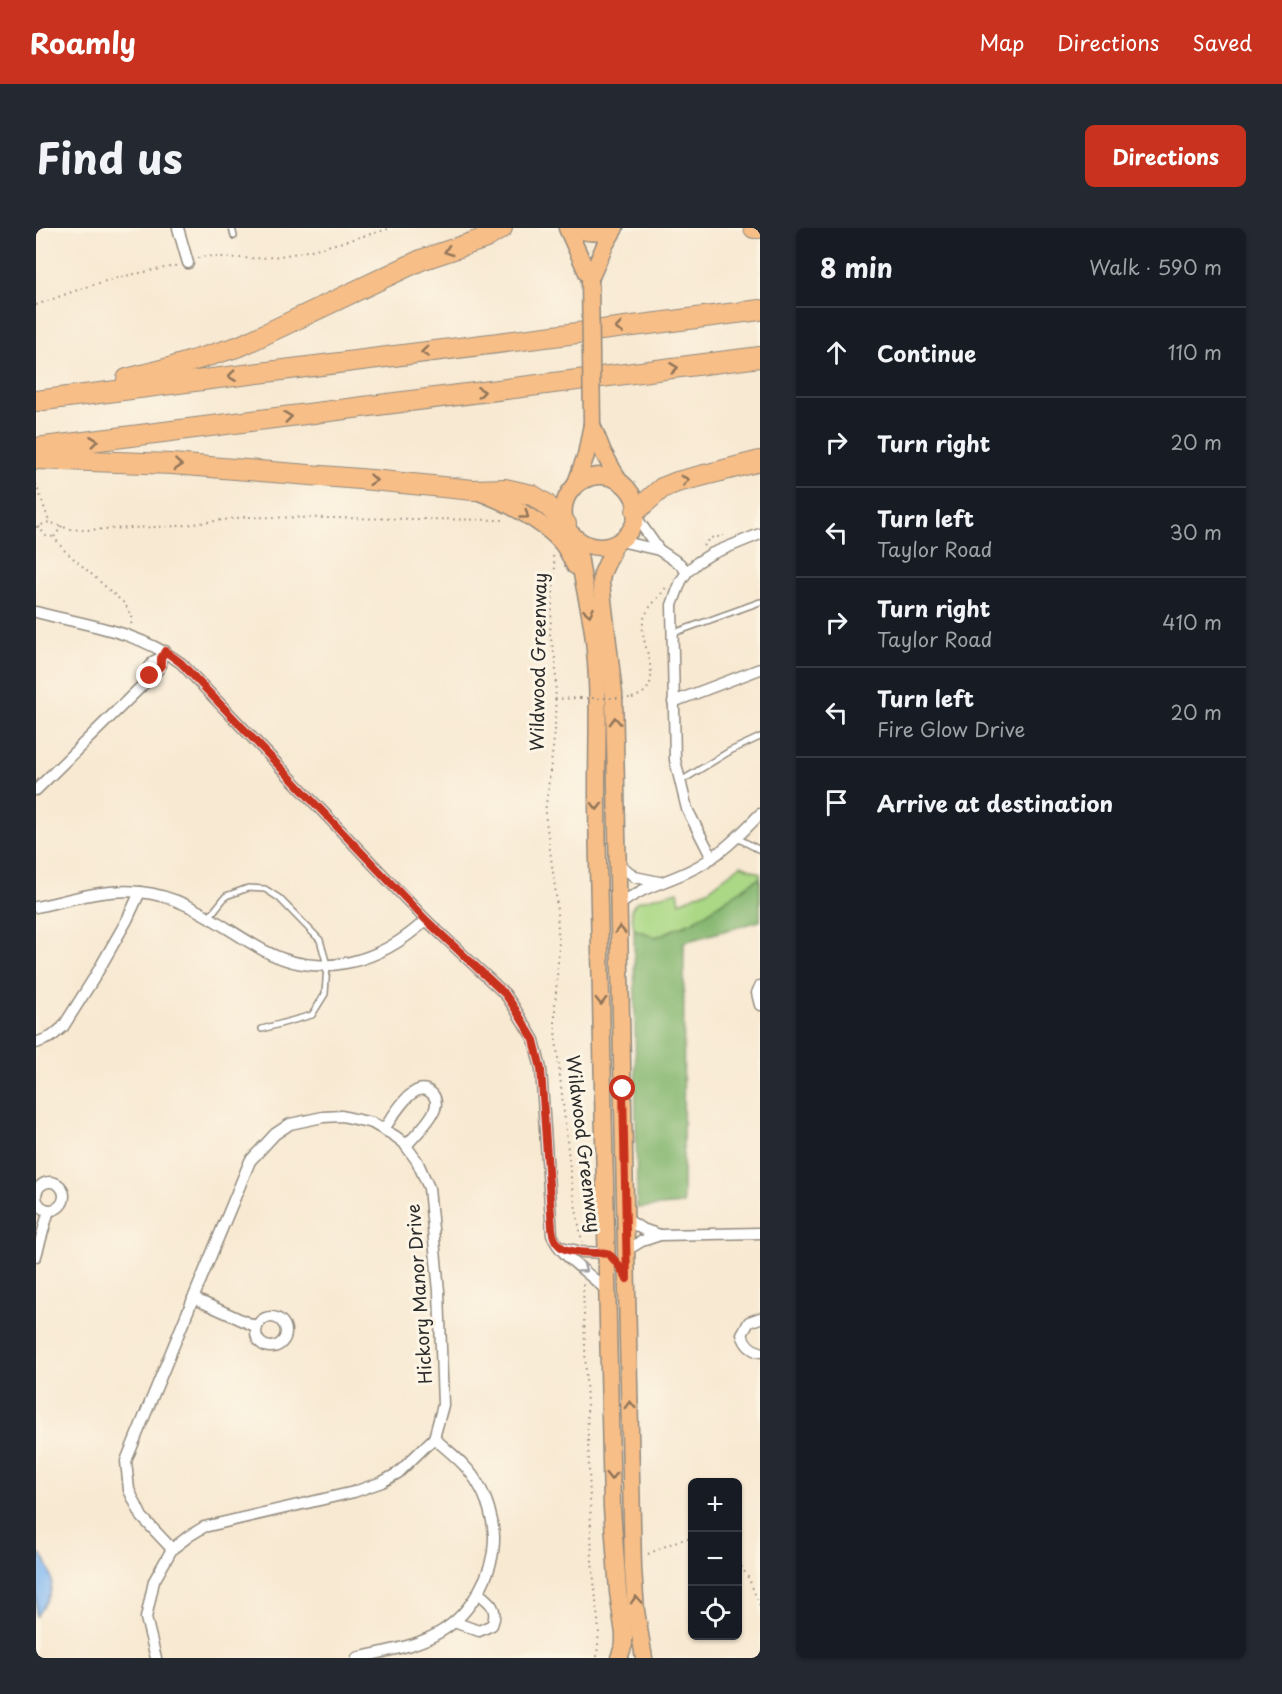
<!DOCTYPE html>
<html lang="en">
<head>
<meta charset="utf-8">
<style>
  :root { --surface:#171b24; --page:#242831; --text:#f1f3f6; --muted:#9ea1a6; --line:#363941; --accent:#c8321e }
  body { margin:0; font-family:"Playpen Sans",sans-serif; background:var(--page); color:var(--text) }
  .controls { position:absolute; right:18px; bottom:18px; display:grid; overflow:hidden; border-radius:9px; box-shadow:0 2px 4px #0004 }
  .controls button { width:54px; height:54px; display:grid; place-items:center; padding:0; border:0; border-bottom:2px solid var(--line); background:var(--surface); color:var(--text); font:30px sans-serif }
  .stop { position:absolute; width:18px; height:18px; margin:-14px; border:4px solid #c8321e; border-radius:50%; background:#fff }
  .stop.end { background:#c8321e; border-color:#fff; box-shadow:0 2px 6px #0008 }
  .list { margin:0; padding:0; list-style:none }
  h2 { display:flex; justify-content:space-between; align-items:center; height:78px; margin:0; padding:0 24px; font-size:26px }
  h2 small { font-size:20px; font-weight:400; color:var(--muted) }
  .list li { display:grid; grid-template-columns:39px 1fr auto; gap:18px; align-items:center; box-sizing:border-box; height:90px; padding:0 24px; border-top:2px solid var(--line) }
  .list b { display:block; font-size:22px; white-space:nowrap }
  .list p { margin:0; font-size:20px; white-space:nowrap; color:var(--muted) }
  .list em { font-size:20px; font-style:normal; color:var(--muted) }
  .icon { flex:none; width:33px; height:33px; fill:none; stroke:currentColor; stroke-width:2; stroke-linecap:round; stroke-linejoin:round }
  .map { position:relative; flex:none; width:724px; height:1430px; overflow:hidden; border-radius:9px }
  header { display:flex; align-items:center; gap:36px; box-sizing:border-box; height:84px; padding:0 30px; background:var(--accent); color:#fff }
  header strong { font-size:28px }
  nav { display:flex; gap:33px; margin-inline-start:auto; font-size:21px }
  .intro { display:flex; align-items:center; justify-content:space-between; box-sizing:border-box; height:144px; padding:0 36px }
  h1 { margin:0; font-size:42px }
  .button { padding:15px 27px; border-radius:9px; background:var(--accent); color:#fff; font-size:21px; font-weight:700 }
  main { display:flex; gap:36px; padding:0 36px }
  aside { flex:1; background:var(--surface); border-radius:9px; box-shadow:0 2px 4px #0004 }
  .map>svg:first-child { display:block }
  .green { fill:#aad885; stroke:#6a8258; stroke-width:1.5 }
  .forest { fill:#87b872; stroke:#59724e; stroke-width:1.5 }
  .water { fill:#84baf3; stroke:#58728f; stroke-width:1.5 }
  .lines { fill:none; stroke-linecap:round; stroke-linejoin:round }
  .lane-casing { stroke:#928a7e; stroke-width:8 }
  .street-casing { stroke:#928a7e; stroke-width:13 }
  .primary-casing { stroke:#928a7e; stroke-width:19 }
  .highway-casing { stroke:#928a7e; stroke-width:22 }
  .path { stroke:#928a7e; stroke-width:2; stroke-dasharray:1.5 4.5; stroke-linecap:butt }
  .lane { stroke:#fff; stroke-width:5 }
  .street { stroke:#fff; stroke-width:10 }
  .primary { stroke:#f7be87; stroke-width:16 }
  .highway { stroke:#f7be87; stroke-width:20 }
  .primary-bridge-casing { stroke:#928a7e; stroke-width:19; stroke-linecap:butt }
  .path-bridge { stroke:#928a7e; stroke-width:2; stroke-dasharray:1.5 4.5; stroke-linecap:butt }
  .primary-bridge { stroke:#f7be87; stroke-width:16 }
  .oneway { stroke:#917459 }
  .oneway2 { stroke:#a0a0a0 }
  .route { stroke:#c8321e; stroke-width:8 }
  .labels { text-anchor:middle; stroke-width:6; stroke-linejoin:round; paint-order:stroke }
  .street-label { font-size:18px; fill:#2b2b2b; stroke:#fcf5e5 }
</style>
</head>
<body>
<header>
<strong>Roamly</strong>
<nav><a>Map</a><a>Directions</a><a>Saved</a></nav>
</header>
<div class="intro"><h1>Find us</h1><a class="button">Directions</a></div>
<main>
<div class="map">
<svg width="724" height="1430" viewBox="0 0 724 1430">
  <rect width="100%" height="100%" fill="#fcf5e5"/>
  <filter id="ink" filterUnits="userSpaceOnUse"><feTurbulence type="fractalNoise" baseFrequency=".0167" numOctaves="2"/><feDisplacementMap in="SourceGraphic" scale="12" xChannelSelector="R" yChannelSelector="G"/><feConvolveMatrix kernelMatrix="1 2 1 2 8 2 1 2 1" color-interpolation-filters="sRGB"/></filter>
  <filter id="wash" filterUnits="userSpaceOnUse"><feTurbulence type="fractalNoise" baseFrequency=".008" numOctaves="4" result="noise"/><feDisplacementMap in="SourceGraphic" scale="24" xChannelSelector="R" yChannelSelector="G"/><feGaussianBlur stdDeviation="1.35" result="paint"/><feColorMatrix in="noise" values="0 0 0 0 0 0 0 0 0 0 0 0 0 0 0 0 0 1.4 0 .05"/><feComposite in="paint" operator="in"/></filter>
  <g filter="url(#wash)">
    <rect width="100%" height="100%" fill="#f8e9d2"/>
    <path class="green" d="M705,637L724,645V649L658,693L620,709L598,701L595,682L600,674L642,663L644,674L672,662Z"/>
    <path class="forest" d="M724,649V693L648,714L647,976L601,980L598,701L620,709L658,693Z"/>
    <path class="water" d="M0,1324C6,1327 7,1329 10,1334C22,1356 14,1371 0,1388Z"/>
  </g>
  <g filter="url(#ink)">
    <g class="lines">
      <defs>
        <g id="lane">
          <path d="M196,0L198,8"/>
          <path d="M635,406L724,374"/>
          <path d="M645,553L694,523L724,509"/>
          <path d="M701,610L724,622"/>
          <path d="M174,688L190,668L212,660L229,661L243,670L284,712L291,737L289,766L276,787L226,801"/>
        </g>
        <g id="street">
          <path d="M142,0L152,35"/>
          <path d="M600,289L623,322L644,336L651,344"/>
          <path d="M584,313L623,322"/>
          <path d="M0,384C52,398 100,402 145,435L390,692L469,766L478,779L498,812L505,841L516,1007C525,1029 555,1046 571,1063"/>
          <path d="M114,448L113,440L118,433L125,430"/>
          <path d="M637,474L724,441"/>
          <path d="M0,562L119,445L125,438V430L129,423"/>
          <path d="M676,630L651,581L639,532L636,377L645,353L651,344L662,334L675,326L724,306"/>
          <path d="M583,636L599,649L623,654"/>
          <path d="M583,677C609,657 627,656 655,642C682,629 703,608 724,586"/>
          <path d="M0,679C34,672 68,660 104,664C153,669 185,699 227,722C284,753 345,734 390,692"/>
          <path d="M724,758L721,765L724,777"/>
          <path d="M0,815L15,809L27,799L58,750L91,692L104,664"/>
          <path d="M348,901C357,889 377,851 394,864C400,868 401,875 399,881C394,894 379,907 370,918"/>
          <circle cx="14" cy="968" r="14"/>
          <path d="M590,991L606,1001L624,1007"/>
          <path d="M525,1019L546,1024L570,1025"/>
          <path d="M591,1022L606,1013L624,1007L724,1005"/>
          <path d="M0,1028L13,982"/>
          <path d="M157,1070L221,1099"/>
          <circle cx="235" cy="1104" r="15"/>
          <path d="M724,1090L713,1094L706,1106C709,1116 714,1122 724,1124"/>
          <path d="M418,1394L443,1403L456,1397C463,1381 454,1374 442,1365"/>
          <path d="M120,1430L110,1390L118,1353L136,1321L153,1308L168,1299L318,1264L346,1254L362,1245L398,1210L407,1177L403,1063L393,960L381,933L368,915L359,908L336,895L306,888L287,889L254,896L239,906L214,933L90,1233L93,1262L106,1289L136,1321"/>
          <path d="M321,1430C349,1423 380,1419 404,1404C435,1386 459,1344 458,1308C457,1291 451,1270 442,1256C432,1237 413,1224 398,1210"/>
        </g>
        <g id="primary">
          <path d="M531,0L554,51"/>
          <path d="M539,0C551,6 562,6 574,0"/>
          <path d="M554,51L569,17L579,0"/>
          <path d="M556,197L567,224L583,253"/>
          <path d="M539,258L550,227L556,196"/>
          <path d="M443,264C468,273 506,293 524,313C531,320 534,329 539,338"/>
          <path d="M536,306C570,342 622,295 591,260C566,232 519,257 529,293C532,303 538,311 541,320C545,332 545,344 548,356C551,372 555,388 557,404C564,456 561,508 561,561C561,615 563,669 564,724C568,909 572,1094 576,1280L582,1364L588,1406V1416L583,1430"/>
          <path d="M579,316L566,346L565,355L578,466L597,1340L600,1383L608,1430"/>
        </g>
        <g id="highway">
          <path d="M718,0H724"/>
          <path d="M91,151L133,140L204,118L385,32L450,10L466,0"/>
          <path d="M0,173L724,82"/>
          <path d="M0,220L724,129"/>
          <path d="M0,231L136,236L336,252L437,262L469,261L496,267L509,275L530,296"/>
          <path d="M600,283L626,260L641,254L724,233"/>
        </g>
      </defs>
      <use href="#lane" class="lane-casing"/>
      <use href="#street" class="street-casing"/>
      <use href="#primary" class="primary-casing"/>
      <use href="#highway" class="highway-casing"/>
      <g class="path">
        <path d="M162,30L170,28C188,29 207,31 226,30C267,27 316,11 356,0"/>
        <path d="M0,77C28,67 56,56 84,49C104,45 124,41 143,37"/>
        <path d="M0,256L13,293"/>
        <path d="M2,298L10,308L18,309"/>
        <path d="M26,298L18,309L27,321L89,376L96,389L95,398"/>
        <path d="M0,299L13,294L33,301L49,302L142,298L209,289L468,292"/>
        <path d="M667,318L674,310L688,308"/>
        <path d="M517,328L519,338L514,406L520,434L519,503L509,585L520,667L523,720L519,778V802L536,959L546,1014"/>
        <path d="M596,470C634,459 603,419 607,395C609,380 623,371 630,359"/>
        <path d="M519,471L544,470"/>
        <path d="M547,1056L556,1333L563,1402L561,1430"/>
        <path d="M612,1326L641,1313L656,1310"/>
        <path d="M702,1333L713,1351L724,1378"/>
      </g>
      <use href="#lane" class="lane"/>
      <use href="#street" class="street"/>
      <use href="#primary" class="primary"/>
      <use href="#highway" class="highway"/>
      <defs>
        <path id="primary-bridge" d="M554,51L556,196"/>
      </defs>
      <use href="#primary-bridge" class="primary-bridge-casing"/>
      <path class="path-bridge" d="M544,470H596"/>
      <use href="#primary-bridge" class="primary-bridge"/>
    </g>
    <defs><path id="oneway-chevron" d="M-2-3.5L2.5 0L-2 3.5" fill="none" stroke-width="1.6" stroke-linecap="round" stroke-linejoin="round" transform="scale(1.5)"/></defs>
    <g class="oneway">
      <use href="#oneway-chevron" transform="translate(412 23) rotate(161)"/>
      <use href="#oneway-chevron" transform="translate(583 100) rotate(173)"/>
      <use href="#oneway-chevron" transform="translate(389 124) rotate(173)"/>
      <use href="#oneway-chevron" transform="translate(638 140) rotate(-7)"/>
      <use href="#oneway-chevron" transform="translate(196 148) rotate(173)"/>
      <use href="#oneway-chevron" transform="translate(445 164) rotate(-7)"/>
      <use href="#oneway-chevron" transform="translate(252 189) rotate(-7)"/>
      <use href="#oneway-chevron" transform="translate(58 213) rotate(-7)"/>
      <use href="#oneway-chevron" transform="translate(142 237) rotate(4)"/>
      <use href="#oneway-chevron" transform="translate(337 252) rotate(5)"/>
      <use href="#oneway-chevron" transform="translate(649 252) rotate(-15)"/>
      <use href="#oneway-chevron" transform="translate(489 287) rotate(36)"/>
      <use href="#oneway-chevron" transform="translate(553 384) rotate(79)"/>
      <use href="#oneway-chevron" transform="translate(579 493) rotate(-92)"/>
      <use href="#oneway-chevron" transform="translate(561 578) rotate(89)"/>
      <use href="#oneway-chevron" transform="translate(584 702) rotate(-91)"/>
      <use href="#oneway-chevron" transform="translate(565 773) rotate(89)"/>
      <use href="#oneway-chevron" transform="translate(594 1177) rotate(-91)"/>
      <use href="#oneway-chevron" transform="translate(575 1248) rotate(89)"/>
      <use href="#oneway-chevron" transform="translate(600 1372) rotate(-94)"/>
    </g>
    <use class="oneway2" href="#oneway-chevron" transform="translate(547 1041) rotate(37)"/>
  </g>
  <g class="lines" filter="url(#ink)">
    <path class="route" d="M114,448L125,438V430L129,423L145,435L390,692L469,766L478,779L498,812L505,841L516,1000C518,1026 539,1024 560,1025C563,1025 567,1024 570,1025C579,1029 586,1043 591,1051L587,861"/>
  </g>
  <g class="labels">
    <g class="street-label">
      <text transform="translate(503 434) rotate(-89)" y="6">Wildwood Greenway</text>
      <text transform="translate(547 916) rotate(83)" y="6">Wildwood Greenway</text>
      <text transform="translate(384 1066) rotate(-94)" y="6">Hickory Manor Drive</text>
    </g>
  </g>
</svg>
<div class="controls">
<button>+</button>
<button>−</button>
<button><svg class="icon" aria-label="locate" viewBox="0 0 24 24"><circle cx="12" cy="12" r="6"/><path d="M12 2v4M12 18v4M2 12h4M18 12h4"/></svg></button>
</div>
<div class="stop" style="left:587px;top:861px"></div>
<div class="stop end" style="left:114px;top:448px"></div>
</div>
<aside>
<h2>8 min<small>Walk · 590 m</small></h2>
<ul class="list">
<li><svg class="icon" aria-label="ahead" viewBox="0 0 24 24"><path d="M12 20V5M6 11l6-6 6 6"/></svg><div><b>Continue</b></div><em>110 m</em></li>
<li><svg class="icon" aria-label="right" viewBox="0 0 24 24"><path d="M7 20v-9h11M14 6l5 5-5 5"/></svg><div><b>Turn right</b></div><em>20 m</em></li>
<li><svg class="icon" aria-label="left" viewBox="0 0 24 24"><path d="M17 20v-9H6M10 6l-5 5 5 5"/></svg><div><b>Turn left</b><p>Taylor Road</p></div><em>30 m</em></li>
<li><svg class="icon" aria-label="right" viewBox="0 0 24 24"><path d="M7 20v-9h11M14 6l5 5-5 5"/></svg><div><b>Turn right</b><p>Taylor Road</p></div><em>410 m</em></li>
<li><svg class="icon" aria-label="left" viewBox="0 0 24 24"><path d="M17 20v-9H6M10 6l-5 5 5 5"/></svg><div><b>Turn left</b><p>Fire Glow Drive</p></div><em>20 m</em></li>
<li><svg class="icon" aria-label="arrive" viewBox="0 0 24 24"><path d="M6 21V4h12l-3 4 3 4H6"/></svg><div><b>Arrive at destination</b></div></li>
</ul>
</aside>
</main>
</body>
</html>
